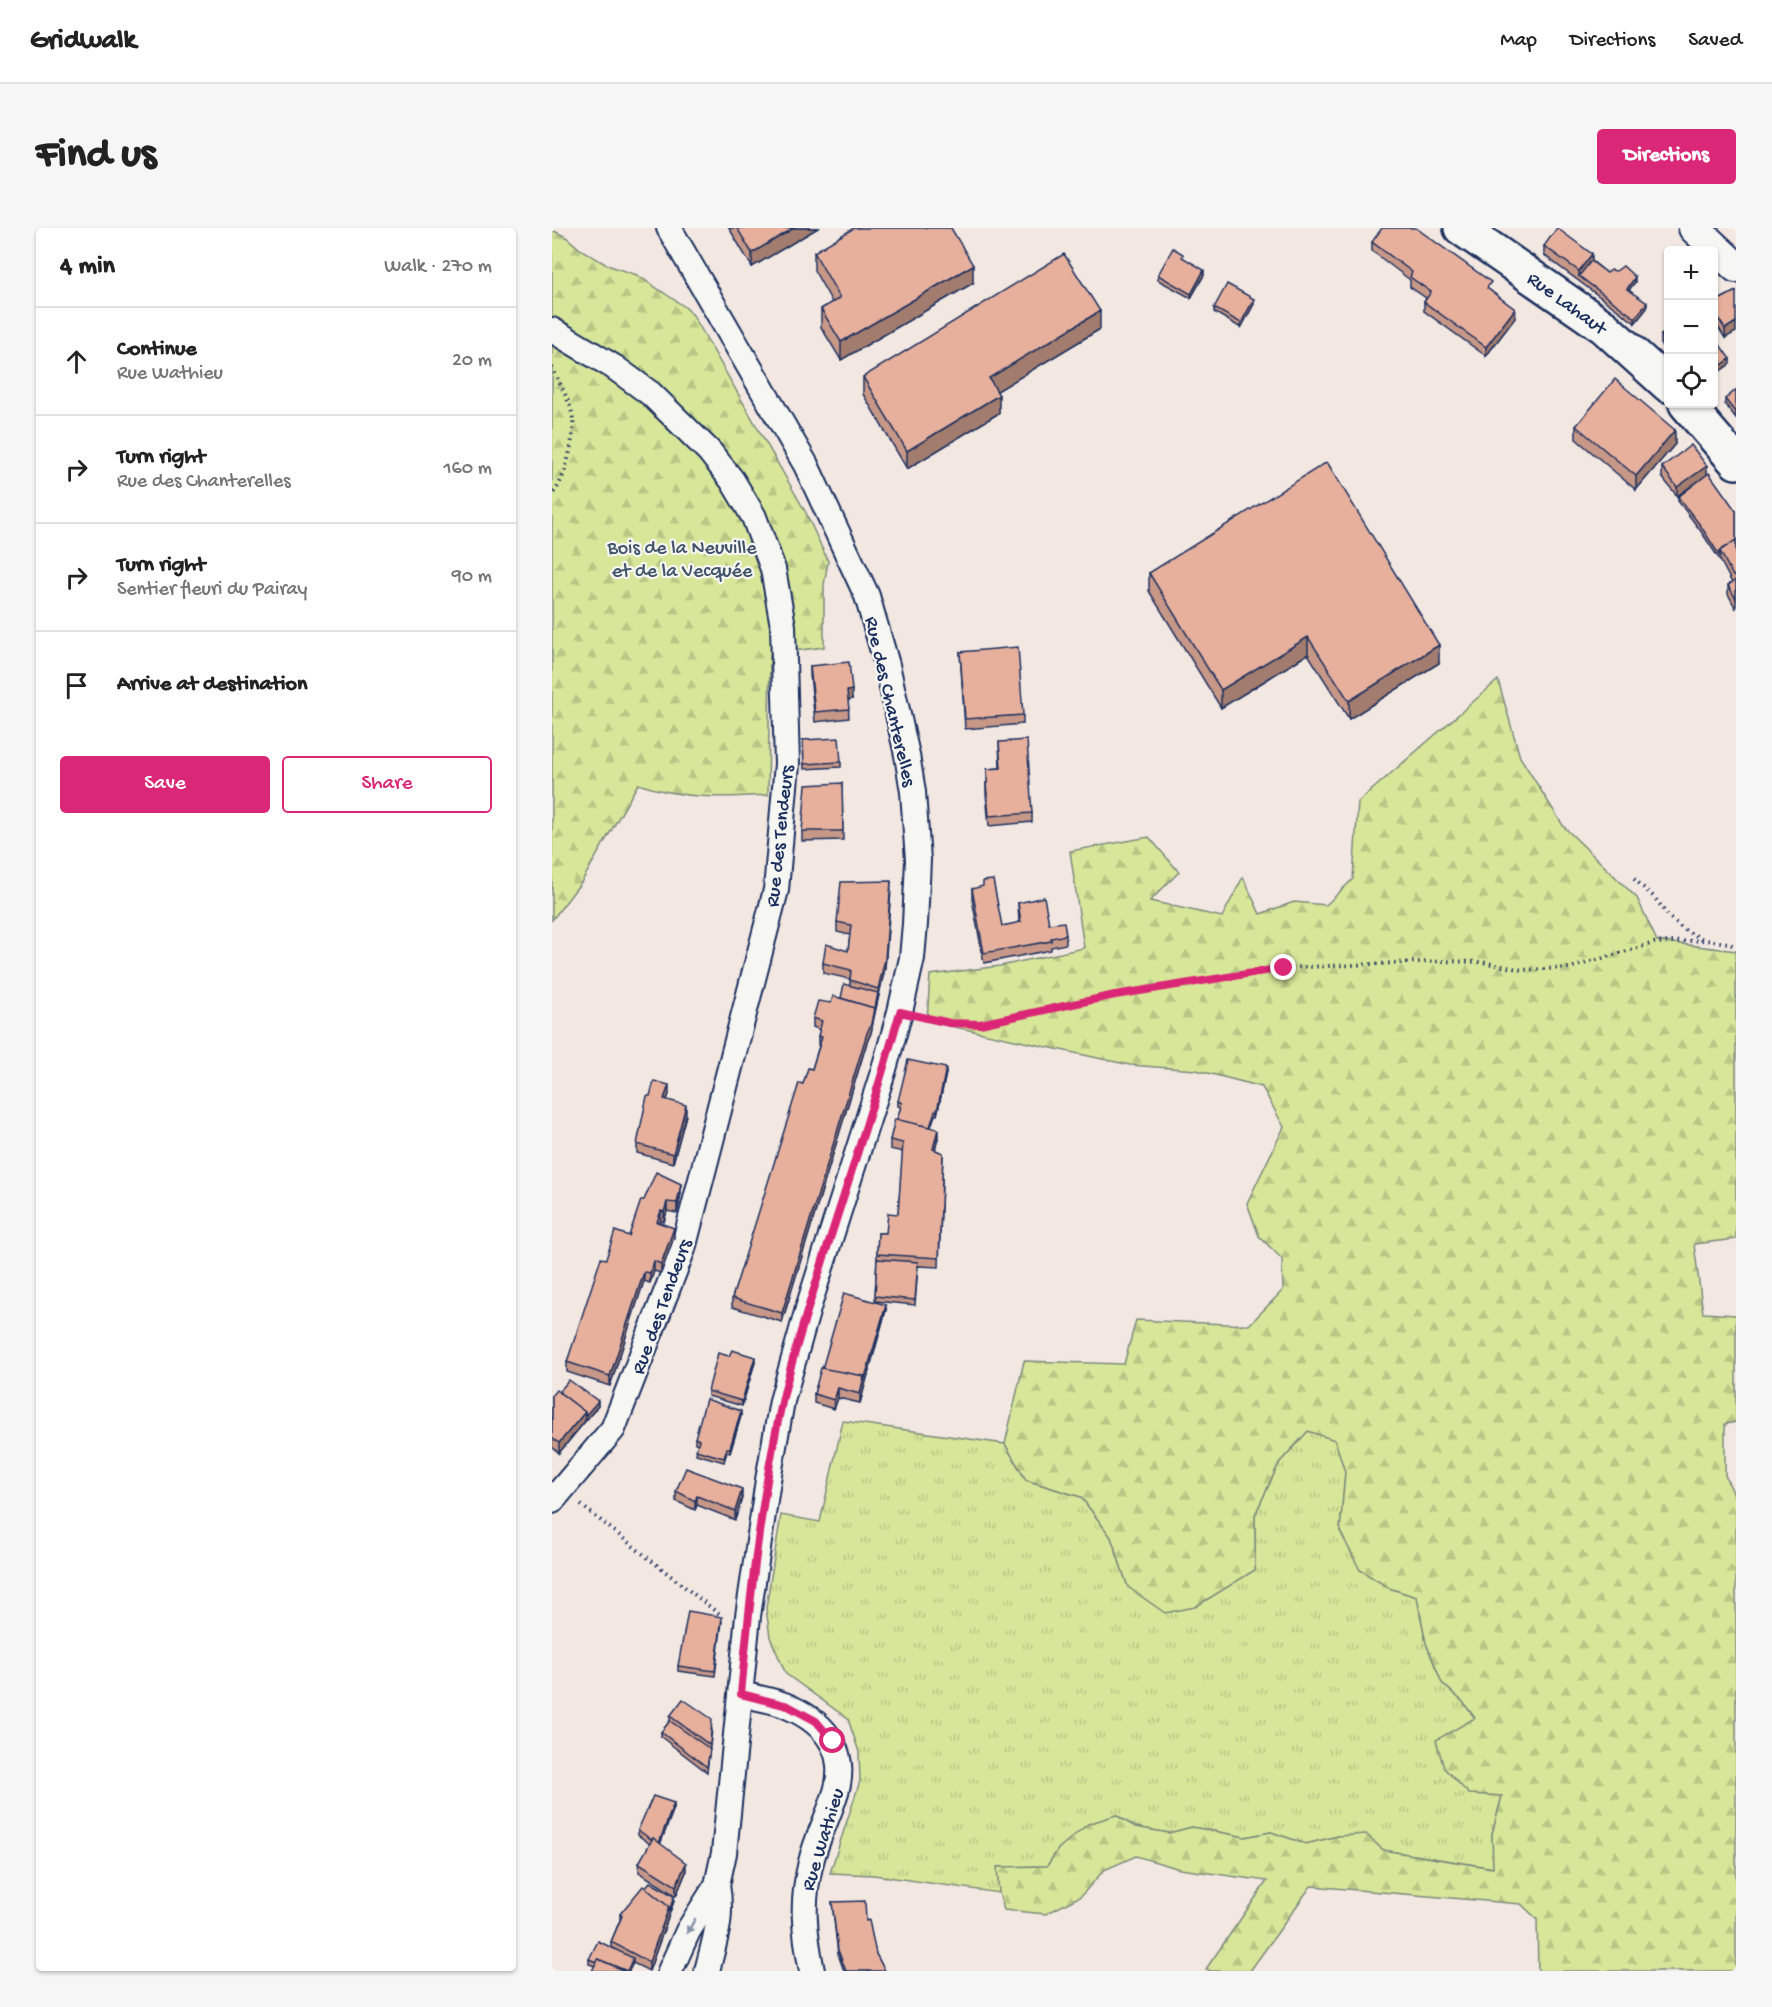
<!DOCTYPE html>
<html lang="en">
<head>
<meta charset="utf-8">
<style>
  :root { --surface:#fff; --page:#f6f6f6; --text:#222; --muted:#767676; --line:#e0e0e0; --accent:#db2777 }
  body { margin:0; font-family:"Gochi Hand",sans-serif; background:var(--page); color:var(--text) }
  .controls { position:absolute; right:18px; top:18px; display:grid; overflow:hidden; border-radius:6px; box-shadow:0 2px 4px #0004 }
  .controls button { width:54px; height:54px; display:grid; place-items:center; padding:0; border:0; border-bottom:2px solid var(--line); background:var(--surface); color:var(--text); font:30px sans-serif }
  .stop { position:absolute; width:18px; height:18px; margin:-14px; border:4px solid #db2777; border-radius:50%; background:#fff }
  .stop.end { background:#db2777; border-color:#fff; box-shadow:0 2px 6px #0008 }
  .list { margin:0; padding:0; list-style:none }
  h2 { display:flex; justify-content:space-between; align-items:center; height:78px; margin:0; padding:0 24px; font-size:26px }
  h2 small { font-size:20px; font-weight:400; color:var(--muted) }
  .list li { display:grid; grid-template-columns:39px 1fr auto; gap:18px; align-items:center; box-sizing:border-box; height:108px; padding:0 24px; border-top:2px solid var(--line) }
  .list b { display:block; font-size:22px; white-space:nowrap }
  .list p { margin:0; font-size:20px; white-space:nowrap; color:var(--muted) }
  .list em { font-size:20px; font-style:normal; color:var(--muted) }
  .actions { display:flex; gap:12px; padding:18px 24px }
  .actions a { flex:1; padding:14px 0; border:2px solid var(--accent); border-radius:6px; text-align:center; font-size:21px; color:var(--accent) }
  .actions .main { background:var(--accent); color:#fff }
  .icon { flex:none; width:33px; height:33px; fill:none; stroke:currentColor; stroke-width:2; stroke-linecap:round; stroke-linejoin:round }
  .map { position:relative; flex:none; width:1184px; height:1743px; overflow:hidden; border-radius:6px }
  header { display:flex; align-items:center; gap:36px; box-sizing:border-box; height:84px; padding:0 30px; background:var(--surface); border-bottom:2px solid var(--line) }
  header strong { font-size:28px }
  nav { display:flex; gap:33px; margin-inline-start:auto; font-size:21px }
  .intro { display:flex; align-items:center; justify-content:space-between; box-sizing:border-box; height:144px; padding:0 36px }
  h1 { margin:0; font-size:42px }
  .button { padding:15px 27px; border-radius:6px; background:var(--accent); color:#fff; font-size:21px; font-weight:700 }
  main { display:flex; gap:36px; padding:0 36px }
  aside { flex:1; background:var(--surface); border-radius:6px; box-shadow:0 2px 4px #0004 }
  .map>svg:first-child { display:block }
  .grass { fill:url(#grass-tufts); stroke:#7a8a7c; stroke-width:1.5 }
  .forest { fill:url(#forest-firs); stroke:#7a8a7c; stroke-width:1.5 }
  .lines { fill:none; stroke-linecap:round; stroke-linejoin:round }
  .minor-casing { stroke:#1b2f5e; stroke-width:28 }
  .tertiary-casing { stroke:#1b2f5e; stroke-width:34 }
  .secondary-casing { stroke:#1b2f5e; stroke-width:38 }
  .path { stroke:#1b2f5e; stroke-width:4; stroke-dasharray:1.5 4.5; stroke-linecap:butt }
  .minor { stroke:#f6f6f2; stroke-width:24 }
  .tertiary { stroke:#f6f6f2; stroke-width:30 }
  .secondary { stroke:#f6f6f2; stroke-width:33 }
  .wall { fill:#c79787; stroke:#1b2f5e; stroke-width:1.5 }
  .shaded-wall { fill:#a27b6e; stroke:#1b2f5e; stroke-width:1.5 }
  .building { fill:#e7b09d; stroke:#1b2f5e; stroke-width:1.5 }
  .oneway { fill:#8892a8 }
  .route { stroke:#db2777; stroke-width:8 }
  .labels { text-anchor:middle; stroke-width:4.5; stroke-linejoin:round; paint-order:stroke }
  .street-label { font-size:20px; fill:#1b2f5e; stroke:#f6f6f2 }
  .park-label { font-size:20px; fill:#41546a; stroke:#f6f6f2 }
</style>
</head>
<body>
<header>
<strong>Gridwalk</strong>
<nav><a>Map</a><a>Directions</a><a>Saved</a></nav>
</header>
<div class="intro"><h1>Find us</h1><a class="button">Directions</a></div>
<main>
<aside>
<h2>4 min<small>Walk · 270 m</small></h2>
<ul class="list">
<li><svg class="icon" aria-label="ahead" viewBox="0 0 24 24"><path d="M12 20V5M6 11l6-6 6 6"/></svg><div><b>Continue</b><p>Rue Wathieu</p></div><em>20 m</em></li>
<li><svg class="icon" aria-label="right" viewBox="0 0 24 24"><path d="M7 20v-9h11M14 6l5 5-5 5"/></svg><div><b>Turn right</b><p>Rue des Chanterelles</p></div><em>160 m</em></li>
<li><svg class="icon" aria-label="right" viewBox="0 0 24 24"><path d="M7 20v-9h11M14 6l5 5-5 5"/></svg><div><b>Turn right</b><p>Sentier fleuri du Pairay</p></div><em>90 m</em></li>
<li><svg class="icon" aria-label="arrive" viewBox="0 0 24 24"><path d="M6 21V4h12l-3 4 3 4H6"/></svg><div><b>Arrive at destination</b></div></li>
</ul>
<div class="actions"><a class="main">Save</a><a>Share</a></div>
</aside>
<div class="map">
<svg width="1184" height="1743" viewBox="0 0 1184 1743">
  <defs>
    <pattern id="grass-tufts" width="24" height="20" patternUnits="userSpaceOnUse" patternTransform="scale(1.5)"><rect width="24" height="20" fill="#d8e699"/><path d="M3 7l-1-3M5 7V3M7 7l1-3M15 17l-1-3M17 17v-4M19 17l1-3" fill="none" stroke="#b9c686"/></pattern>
    <pattern id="forest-firs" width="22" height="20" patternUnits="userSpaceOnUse" patternTransform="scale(1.5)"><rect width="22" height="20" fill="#d8e699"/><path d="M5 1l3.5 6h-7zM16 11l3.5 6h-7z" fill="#b9c686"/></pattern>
  </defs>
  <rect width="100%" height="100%" fill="#f3e8e1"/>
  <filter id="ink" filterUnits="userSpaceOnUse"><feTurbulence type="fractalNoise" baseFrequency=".0167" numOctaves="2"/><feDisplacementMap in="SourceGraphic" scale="12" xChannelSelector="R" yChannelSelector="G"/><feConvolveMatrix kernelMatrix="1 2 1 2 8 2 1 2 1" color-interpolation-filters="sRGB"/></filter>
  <g filter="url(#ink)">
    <path class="grass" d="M291,1193L453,1216L474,1252L529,1269L559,1309L576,1359L703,1342V1287L727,1235L756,1203L784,1212L793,1244L788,1303L837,1360L865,1369L874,1415L890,1455L911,1474L923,1490L950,1568L940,1606L942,1640L830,1622L786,1608L754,1616L719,1604L693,1609L640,1599L617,1605L583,1599L564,1587L507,1620L495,1638L446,1639L447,1665L322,1647L278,1645L308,1553L307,1524L296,1491L234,1446L218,1409L214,1380L229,1287L268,1294Z"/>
    <g class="forest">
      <path d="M0,2L14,9L28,21L55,37L85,47L133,79L141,87L253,283L276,333L272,357V419L218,426L216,567C170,570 130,571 86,556L30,653L0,692Z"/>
      <path d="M946,452L968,529L1012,599L1085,670L1105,713L1184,723V1011L1142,1016L1151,1085L1184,1087V1194L1173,1196V1247L1184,1271V1743H986L985,1691L969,1676L759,1658L698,1743H659L654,1741L715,1653L628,1641L584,1628L552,1642L529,1668L494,1686L452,1682L447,1665L445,1639L495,1638L507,1620L536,1596L564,1587L583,1599L617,1605L640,1599L693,1609L719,1604L754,1616L786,1608L814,1606L831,1622L941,1640L940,1606L950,1568L917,1566L892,1540L884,1512L923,1490L911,1474L890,1455L874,1415L865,1369L837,1360L808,1342L788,1303L793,1244L783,1212L756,1203L727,1235L703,1287V1342L643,1379L613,1385L576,1359L559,1309L529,1269L474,1252L453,1216L472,1133L572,1136L584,1092L697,1097L731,1062L730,1031L707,1008L695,975L732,899L710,859L644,842L578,837L375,793L378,747L448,738L532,720L518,623L597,609L627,644L598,673L670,689L691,649L708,686L742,674L774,677L801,651L806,574Z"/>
    </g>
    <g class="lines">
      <defs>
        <g id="minor">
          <path d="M117,0L254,237L315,368L335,437L355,527L361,564L366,632L363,696L360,730L348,784L332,841L257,1077L230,1173L216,1252L196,1388L172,1625L165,1657L136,1703L118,1743"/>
          <path d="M0,102L62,139L99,166L157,223L180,252L202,289L221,341L231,398L235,536L224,662L131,1021L61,1201L0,1273"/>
          <path d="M189,1466C204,1470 223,1472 237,1479C276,1496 298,1527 282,1570C275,1592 264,1612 259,1634C249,1674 252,1703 260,1743"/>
          <path d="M155,1743C163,1711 171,1690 165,1657"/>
        </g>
        <path id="tertiary" d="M1142,0L1184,39"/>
        <g id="secondary">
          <path d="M909,0L1052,99L1116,157"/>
          <path d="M1134,176L1184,234"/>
        </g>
      </defs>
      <use href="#minor" class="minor-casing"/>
      <use href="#tertiary" class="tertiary-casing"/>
      <use href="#secondary" class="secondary-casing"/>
      <g class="path">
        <path d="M0,139C7,155 19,174 21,191C23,208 13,255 0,266"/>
        <path d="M1082,651L1103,670L1117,689L1131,701L1151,711"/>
        <path d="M374,790L398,795L428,796L563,767L732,740L890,733L930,734L970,742L1018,740L1102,715L1153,712L1176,715L1184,719"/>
        <path d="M29,1277L167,1386H170"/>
      </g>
      <use href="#minor" class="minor"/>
      <use href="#tertiary" class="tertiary"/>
      <use href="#secondary" class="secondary"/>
    </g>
    <g class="wall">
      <path d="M177,0H266L200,39Z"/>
      <path d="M820,14L939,63L963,90L934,128L872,83V74L874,70L858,59V52L820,23Z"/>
      <path d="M992,18L1040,33L1055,45L1083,54L1077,62L1095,80L1083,95L992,27Z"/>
      <path d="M262,24L421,55L289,132L269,99V81L280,74L262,42Z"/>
      <path d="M631,30L652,47L639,70L606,52V47Z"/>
      <path d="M1184,63L1173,110L1161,91V75Z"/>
      <path d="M702,76L689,100L662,84V80Z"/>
      <path d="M548,101L445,163L447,185L355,241L311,166V149Z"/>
      <path d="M1116,103V125L1109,117V107Z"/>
      <path d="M1184,162V190L1173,176V171Z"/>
      <path d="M1024,198L1123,216L1084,262L1024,211Z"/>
      <path d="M1110,239L1155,247L1184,283V381L1176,366V357L1180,355L1168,332L1148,302L1126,273V269L1144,255L1125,268L1110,249Z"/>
      <path d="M597,345L887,435L797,491L756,426L669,480L597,363Z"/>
      <path d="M408,424L471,487V496L413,501Z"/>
      <path d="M258,438L300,471L296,472L297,490L263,494L258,447Z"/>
      <path d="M251,512L289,534V539L252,541Z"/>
      <path d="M447,514L480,585V594L437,598L434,565V555H435V541L448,540Z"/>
      <path d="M290,555L291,612L250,613V603Z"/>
      <path d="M420,661L450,698L467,695L466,675L514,707V716L499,719V722L432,735L420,671Z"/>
      <path d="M339,662L333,740L322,789L319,805L315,814L230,1094L180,1079V1070L251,856L260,841L267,818L266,817V808L268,802L261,799V790L279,775L289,770L298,758V751L271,745V735L296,723L298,707L285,704V694Z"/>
      <path d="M394,845L385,887H383L379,899L386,910L383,922L391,925L387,1039L366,1038L363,1077L323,1073L326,1005H334L346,986L351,924L338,921V912L349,879L346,878V873Z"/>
      <path d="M117,866L115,872L134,887L121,935L85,925V916Z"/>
      <path d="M129,965L125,985L115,983L112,994L109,993L108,995L122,1009L109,1045L102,1043L98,1055L92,1053L58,1158L15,1144V1134L54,1031L77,1008L92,972Z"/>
      <path d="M334,1082L308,1175L286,1170L282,1181L262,1175V1166L270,1141Z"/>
      <path d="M177,1128L203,1134L190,1178L156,1168V1163Z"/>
      <path d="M7,1164L46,1178L7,1225L0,1219V1167Z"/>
      <path d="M189,1188L178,1225L175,1224L172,1234L144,1226L146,1216L143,1215V1210Z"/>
      <path d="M124,1263L190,1270L183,1292L145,1277L143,1282L124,1273Z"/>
      <path d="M170,1394L163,1448L126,1443V1438Z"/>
      <path d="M118,1488L160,1501L155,1544L109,1509V1504L118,1493Z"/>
      <path d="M122,1580L108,1616L134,1644L124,1668L87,1644V1635L98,1616L86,1607V1602Z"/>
      <path d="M93,1660L122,1673L97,1743L81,1735L43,1738L37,1736V1731L59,1719V1714L68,1692V1686Z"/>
      <path d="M280,1674L314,1693L324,1726L333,1743H292L286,1726Z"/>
    </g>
    <g class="shaded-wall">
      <path d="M242,0H266L200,39V25Z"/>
      <path d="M1040,26V36L1027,48V43Z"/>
      <path d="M421,37V55L289,132V114Z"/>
      <path d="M652,42V47L639,70V66Z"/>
      <path d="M1083,49V54L1075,65V61Z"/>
      <path d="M702,71V76L689,100V95Z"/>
      <path d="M1095,75V80L1083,95V90Z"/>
      <path d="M963,81V90L934,128V119Z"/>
      <path d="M548,83V101L437,168V150Z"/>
      <path d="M1184,94V104L1173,110V101Z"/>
      <path d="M1178,131V136L1161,148V143Z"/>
      <path d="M447,167V185L355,241V223Z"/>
      <path d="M1123,202V216L1084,262V248Z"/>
      <path d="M1155,238V247L1125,268V259Z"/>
      <path d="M756,409V426L669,480V462Z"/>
      <path d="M887,417V435L797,491V473Z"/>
      <path d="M300,462V471L295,473V463Z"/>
      <path d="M339,653L333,740L322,789L319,805L315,814L230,1094V1085L326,765Z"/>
      <path d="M394,840V845L385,887V883Z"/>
      <path d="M117,857V866L112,881V871Z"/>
      <path d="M134,877V887L121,935V926Z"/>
      <path d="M386,901V910L381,931V921Z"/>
      <path d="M129,956V965L125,985V975Z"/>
      <path d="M115,974V983L112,994V984Z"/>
      <path d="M109,983V993L105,1003V994Z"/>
      <path d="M122,1000V1009L109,1045V1036Z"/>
      <path d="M102,1033V1043L98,1055V1045Z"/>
      <path d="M92,1044V1053L58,1158V1148Z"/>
      <path d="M334,1077V1082L308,1175V1166Z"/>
      <path d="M203,1129V1134L190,1178V1173Z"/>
      <path d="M286,1160V1170L282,1181V1172Z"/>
      <path d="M46,1173V1178L33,1193V1188Z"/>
      <path d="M189,1183V1188L178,1225V1220Z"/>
      <path d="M33,1184V1193L7,1225V1215Z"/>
      <path d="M190,1261V1270L183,1292V1283Z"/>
      <path d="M145,1268V1277L143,1282V1273Z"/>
      <path d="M122,1575V1580L106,1622V1617Z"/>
      <path d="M134,1635V1644L124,1668V1658Z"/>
      <path d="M122,1668V1673L97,1743V1734L117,1679Z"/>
      <path d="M81,1730V1735L77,1743H75Z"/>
    </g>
    <g class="building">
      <path d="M185,0H242L200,25Z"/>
      <path d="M302,0H399L421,37L289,114L269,81L288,70L262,24Z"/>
      <path d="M830,0H864L939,54L935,60L963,81L934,119L872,74L879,64L858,49L860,44L820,14Z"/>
      <path d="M1005,0L1040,26L1027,43L992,18Z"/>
      <path d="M621,20L631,26L630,29L652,42L639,66L606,47Z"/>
      <path d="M512,26L548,83L437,150L447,167L355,223L311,149Z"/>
      <path d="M1039,33L1055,45L1059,42L1064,43L1071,38L1083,49L1075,61L1095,75L1083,90L1027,48Z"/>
      <path d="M675,56L702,71L689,95L662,80Z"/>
      <path d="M1184,63V94L1173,101L1161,82V75Z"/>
      <path d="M1116,103V116L1109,107Z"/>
      <path d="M1163,110L1178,131L1161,143V112Z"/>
      <path d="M1063,151L1123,202L1084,248L1024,198Z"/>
      <path d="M1184,162V185L1173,171Z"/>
      <path d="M1139,217L1155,238L1125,259L1110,239Z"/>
      <path d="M775,234L887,417L797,473L756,409L669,462L597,345Z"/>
      <path d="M1157,245L1184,283V312L1168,323V328L1148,297L1126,269Z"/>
      <path d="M1184,312V347L1181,348L1168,323Z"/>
      <path d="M1184,352V371L1176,357Z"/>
      <path d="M466,419L471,487L413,491L408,424Z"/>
      <path d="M297,434L300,462L295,463L297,481L263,484L258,438Z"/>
      <path d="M287,510L289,534L252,536L251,512Z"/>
      <path d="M475,512L480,585L437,588L434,555H436L435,541L449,540L447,514Z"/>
      <path d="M290,555L291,603H250L254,557Z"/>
      <path d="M441,652L450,698L469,694L466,675L492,669L497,696L512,694L514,707L499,710V713L432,725L420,661L431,658V653Z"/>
      <path d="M339,653L333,731L326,761L298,752L299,742L271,735L274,716L296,723L299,697L285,694L289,654Z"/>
      <path d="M292,756L326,765L322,785V780L289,770Z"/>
      <path d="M281,768L322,780L319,796L315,805L230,1085L180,1070L247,855L251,856L256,840L260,841L270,809L266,808L270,793L261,790L266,773L279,775Z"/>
      <path d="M356,832L394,840L385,883H383L378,899L345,892L350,875L346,873Z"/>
      <path d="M102,853L117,857L112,871L134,877L121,926L85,916L95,868H98Z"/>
      <path d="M343,891L386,901L381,921L391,925L387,1030L325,1026L326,1005H334L336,985L346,986L351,915L338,912Z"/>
      <path d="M104,944L129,956L125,975L115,974L112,984L109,983L105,994L122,1000L109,1036L102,1033L98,1045L92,1044L58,1148L15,1134L49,1030L54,1031L63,1003L77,1008L89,972H92Z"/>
      <path d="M325,1031L366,1034L363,1072L323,1068Z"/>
      <path d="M292,1065L334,1077L312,1153V1148L270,1141Z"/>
      <path d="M180,1122L203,1129L190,1173L156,1163L166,1125L177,1128Z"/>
      <path d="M269,1140L312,1148L308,1166L286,1160L282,1172L262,1166Z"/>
      <path d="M17,1152L46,1173L33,1188V1184L7,1164Z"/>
      <path d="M4,1162L33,1184L7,1215L0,1210V1167Z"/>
      <path d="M154,1171L189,1183L178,1220H175L172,1230L144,1222L147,1212L143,1210Z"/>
      <path d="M134,1240L190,1261L183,1283L145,1268L143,1273L124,1263Z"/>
      <path d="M136,1383L170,1389L163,1443L126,1438Z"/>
      <path d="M131,1471L160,1491L158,1517L118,1488Z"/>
      <path d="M118,1493L158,1521L155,1539L109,1504Z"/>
      <path d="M101,1568L122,1575L107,1615L101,1610L100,1612L86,1602Z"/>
      <path d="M101,1610L134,1635L124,1658L87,1635Z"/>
      <path d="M98,1654L122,1668L117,1684V1679L93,1660Z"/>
      <path d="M91,1658L117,1679L97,1734L59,1714L70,1688L68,1686Z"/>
      <path d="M313,1673L314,1693L317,1692L324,1726L333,1743H294L286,1722L280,1674Z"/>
      <path d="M46,1713L81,1730L75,1743L46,1731L44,1734L37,1731Z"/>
      <path d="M46,1731L73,1743H40Z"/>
    </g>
    <defs><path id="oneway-solid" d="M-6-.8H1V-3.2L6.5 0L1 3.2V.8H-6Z" transform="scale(1.5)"/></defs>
    <use class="oneway" href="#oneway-solid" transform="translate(139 1698) rotate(120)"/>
  </g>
  <g class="lines" filter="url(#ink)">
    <path class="route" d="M281,1513L264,1493L236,1478L189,1466C198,1369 209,1270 230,1174C241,1124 258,1075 273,1026C299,946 325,865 348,784L398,795L428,796L563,767L732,740"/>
  </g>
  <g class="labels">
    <g class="street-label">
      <text transform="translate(1016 74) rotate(36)" y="7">Rue Lahaut</text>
      <text transform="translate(340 473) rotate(77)" y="7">Rue des Chanterelles</text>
      <text transform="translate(226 608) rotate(-84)" y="7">Rue des Tendeurs</text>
      <text transform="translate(108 1078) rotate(-70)" y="7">Rue des Tendeurs</text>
      <text transform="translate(269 1611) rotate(-73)" y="7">Rue Wathieu</text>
    </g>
    <g class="park-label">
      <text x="130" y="325">Bois de la Neuville<tspan x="130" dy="23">et de la Vecquée</tspan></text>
    </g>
  </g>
</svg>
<div class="controls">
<button>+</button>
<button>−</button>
<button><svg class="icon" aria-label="locate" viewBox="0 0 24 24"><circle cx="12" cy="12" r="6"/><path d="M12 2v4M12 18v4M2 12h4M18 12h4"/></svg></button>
</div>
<div class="stop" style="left:281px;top:1513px"></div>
<div class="stop end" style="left:732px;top:740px"></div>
</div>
</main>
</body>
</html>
